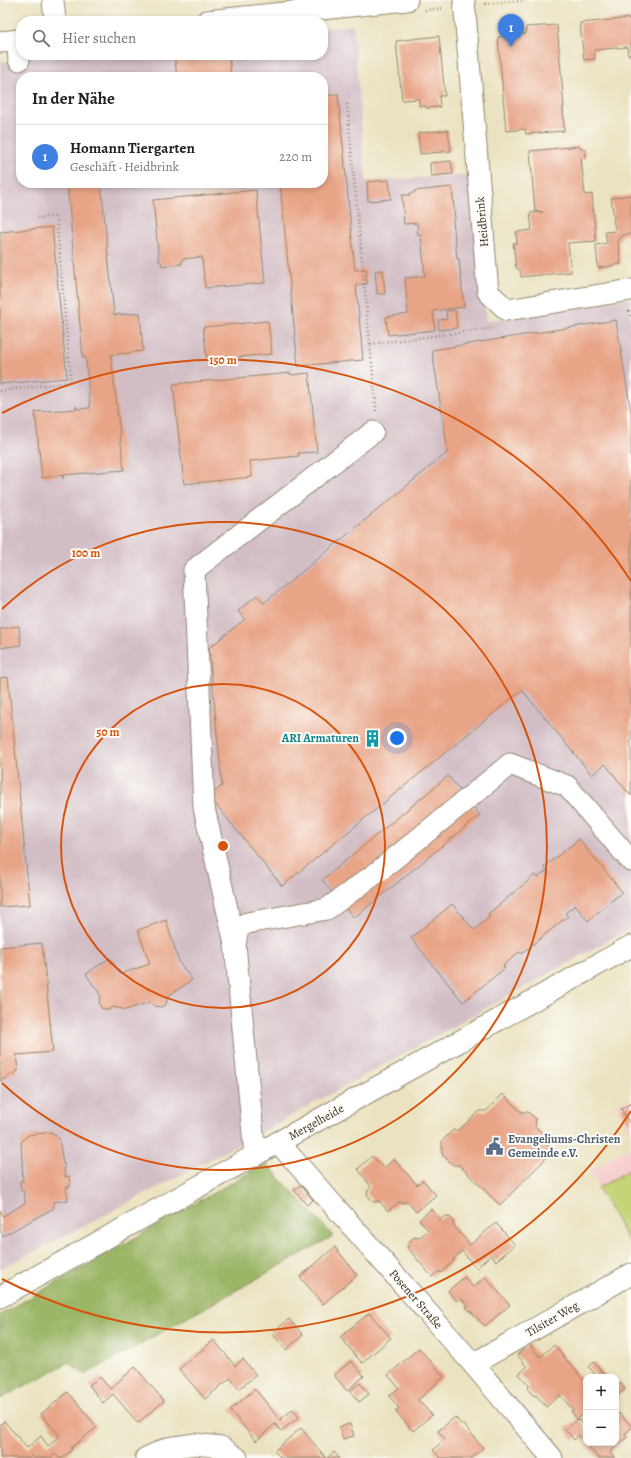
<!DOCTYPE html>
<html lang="de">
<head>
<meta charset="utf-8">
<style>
  :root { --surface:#fff; --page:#f2f2f2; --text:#222; --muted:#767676; --line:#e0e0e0; --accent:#0b8043 }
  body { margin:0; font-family:Alegreya,serif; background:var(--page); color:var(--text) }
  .controls { position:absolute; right:12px; bottom:12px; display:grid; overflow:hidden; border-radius:8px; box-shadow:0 2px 6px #0003 }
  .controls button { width:36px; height:36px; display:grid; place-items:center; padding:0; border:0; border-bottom:1px solid var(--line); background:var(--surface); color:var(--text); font:20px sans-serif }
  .you { position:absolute; left:397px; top:738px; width:14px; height:14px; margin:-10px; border:3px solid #fff; border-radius:50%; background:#1a73e8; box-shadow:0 0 0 6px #1a73e833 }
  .badge { display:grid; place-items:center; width:26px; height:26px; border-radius:50%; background:var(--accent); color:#fff; font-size:13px; font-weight:700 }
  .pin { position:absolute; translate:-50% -33px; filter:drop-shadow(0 1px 2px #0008) }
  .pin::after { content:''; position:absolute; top:21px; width:14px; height:12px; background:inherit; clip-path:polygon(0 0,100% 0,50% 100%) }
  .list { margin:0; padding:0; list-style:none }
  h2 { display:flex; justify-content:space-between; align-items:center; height:52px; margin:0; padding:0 16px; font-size:17px }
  h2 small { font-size:13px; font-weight:400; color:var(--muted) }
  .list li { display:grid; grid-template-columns:26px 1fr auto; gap:12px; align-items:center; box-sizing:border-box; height:64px; padding:0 16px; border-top:1px solid var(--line) }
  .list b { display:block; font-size:15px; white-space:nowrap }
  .list p { margin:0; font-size:13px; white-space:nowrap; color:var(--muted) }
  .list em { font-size:13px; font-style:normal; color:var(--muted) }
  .icon { flex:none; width:22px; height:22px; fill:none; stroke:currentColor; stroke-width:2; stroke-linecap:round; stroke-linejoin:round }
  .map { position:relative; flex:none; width:631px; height:1458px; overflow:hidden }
  .search { position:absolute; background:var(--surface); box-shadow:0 2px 6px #0003; left:16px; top:16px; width:312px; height:44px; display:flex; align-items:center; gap:10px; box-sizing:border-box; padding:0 14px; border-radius:16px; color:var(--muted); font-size:15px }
  .panel { position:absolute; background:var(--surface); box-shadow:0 2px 6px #0003; left:16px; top:72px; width:312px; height:116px; border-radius:16px }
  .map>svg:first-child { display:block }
  .built { fill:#f7cfd0 }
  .industrial { fill:#d2bdc5; fill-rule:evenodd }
  .green { fill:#c5d476; stroke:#807f4a }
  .forest { fill:#9cb667; stroke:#6c7042 }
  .building { fill:#e8a487 }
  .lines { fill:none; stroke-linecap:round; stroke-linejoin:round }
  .minor-casing { stroke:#92866f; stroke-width:23 }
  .path { stroke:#92866f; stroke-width:2.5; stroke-dasharray:1 3; stroke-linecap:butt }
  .minor { stroke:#fff; stroke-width:21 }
  .ring { fill:none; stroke:#d7540e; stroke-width:2 }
  .labels { text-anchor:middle; stroke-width:4; stroke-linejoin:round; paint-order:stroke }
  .street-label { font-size:12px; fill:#3b2a1e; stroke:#fdfcf7 }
  .culture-label { font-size:12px; font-weight:bold; fill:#0d838f; stroke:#fdfcf7; text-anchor:end }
  .service-label { font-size:12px; font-weight:bold; fill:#4e5e75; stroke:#fdfcf7; text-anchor:start }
  .centre { fill:#d7540e; stroke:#fdfcf7; stroke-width:2 }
  .ring-label { font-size:12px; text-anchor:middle; font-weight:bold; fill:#d7540e; stroke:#fdfcf7; stroke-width:4; stroke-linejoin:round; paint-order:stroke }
</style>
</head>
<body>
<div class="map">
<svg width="631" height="1458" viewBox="0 0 631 1458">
  <rect width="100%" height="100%" fill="#fdfcf7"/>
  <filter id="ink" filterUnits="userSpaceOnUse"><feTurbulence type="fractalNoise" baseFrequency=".025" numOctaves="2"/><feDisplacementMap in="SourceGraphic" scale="8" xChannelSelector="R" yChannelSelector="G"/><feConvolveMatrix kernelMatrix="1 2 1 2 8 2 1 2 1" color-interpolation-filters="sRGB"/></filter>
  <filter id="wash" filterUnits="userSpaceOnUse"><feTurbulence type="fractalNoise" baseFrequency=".012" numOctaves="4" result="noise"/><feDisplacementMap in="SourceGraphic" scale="16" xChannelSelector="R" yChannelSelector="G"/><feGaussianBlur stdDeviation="0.9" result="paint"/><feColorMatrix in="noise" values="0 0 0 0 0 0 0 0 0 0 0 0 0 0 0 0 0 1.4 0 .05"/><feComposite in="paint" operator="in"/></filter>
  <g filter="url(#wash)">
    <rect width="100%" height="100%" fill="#eae2c0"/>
    <g class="built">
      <path d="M631,1098V1132L616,1106Z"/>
      <path d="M631,1147V1245L589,1171Z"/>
    </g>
    <path class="industrial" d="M353,25L366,181L469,175L486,321L631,298V928L245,1141L88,1224L0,1269V62L68,55H323V28ZM21,77H323V183H21Z"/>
    <path class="green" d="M631,1169V1245L598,1188Z"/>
    <path class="forest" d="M266,1163L333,1236L85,1375L69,1362L0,1399V1315Z"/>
    <g id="blocks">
      <g class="building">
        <path d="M631,18V55H628L627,47L594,50L595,59L584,60L580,23Z"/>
        <path d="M557,25L564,107H563L564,131L526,134L525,129L506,131L498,37L526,34V27Z"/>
        <path d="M439,36L445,96H439L440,107L426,108V106H419V99L402,100L396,41Z"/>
        <path d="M174,55H229L231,77H177Z"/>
        <path d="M338,94L355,270L366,269L367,284L356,285L363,360L298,366L280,183H323V96Z"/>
        <path d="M448,130L451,151L420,154L418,133Z"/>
        <path d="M580,146L581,149H585L586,158H581L585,195L592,194L596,241L568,243L571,272L521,277L520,270L516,268L513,243H517L516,232L532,230L530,213L543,212L535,211L530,151Z"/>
        <path d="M451,161L453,174L431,176L430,163Z"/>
        <path d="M389,180L391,199L368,201L367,182Z"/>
        <path d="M67,183H101L114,315L140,313L143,351L111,355L124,470L63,475V479L62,475L42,478L35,412L76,409V406L77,409L90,408L86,360L85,357L83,358Z"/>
        <path d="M452,187L455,219L453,220L457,259H459L464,307L433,311L435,330L388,335L386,317L408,314L405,278L425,276L421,235L418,236L417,223L404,224L402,195H410V193H414V191Z"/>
        <path d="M256,190L265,283L205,288L202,257L182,259V264L162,266L161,261H159L153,200Z"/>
        <path d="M631,195V234L623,235L618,241L621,264L598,268L596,245L607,243L605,232L616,231L613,221L614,219L611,198Z"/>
        <path d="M52,227L67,378L0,384V232Z"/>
        <path d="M383,270L385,294H377L375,271Z"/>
        <path d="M455,310L457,328L439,330L438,320L447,319L446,311Z"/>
        <path d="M616,320L631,412V796L605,764L592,775L522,690L282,886L209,796L222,786L209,648L245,619L238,611L257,595L264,603L448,452L432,350Z"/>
        <path d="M268,321L272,354L207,360L203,327Z"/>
        <path d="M291,373V375L309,373L317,452L298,453L299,456L250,461L252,477L184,484L173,384Z"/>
        <path d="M19,626L21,645L0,648V629Z"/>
        <path d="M8,677L30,905L0,907V678Z"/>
        <path d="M448,776L480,815L354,918L322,880Z"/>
        <path d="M579,839L622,892L588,921L575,905L565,913L568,916L521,954L519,952L503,966L505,968L463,1002L411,938L452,904L474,930L490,917L488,914L535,875L537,878L547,871L544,867Z"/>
        <path d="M166,920L179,962L192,980L168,996L166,1004L161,1007L154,1006L150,1002L126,1010L114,1007L108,1010L101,1008L99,1002L101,996L86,974L110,958L120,974L150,964L138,930Z"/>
        <path d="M42,943L53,1052L16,1055L18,1071L0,1081V947Z"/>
        <path d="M503,1094L521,1112H528L536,1119L535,1126L542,1133V1139L553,1151L500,1205L459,1165H453L442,1154V1141L453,1130H459L479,1111H486Z"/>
        <path d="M631,1103V1126L621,1109Z"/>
        <path d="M52,1132L59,1138L63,1164L64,1163L65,1177L69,1176L70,1187H66L68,1200L53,1202L54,1208L3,1236L0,1230V1210L3,1216L25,1203L24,1191H21L20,1181H23L21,1142L28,1135Z"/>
        <path d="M372,1156L384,1168L394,1159L417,1185L423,1180L436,1195L416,1212L407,1201L405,1203L399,1202L388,1211L379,1201L373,1202L367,1194L368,1190L371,1187L358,1169Z"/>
        <path d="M301,1185L313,1200L307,1205L294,1190Z"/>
        <path d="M431,1209L440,1220L445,1216L450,1217L453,1221V1225L470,1245L496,1223L515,1245L496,1261L491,1255L476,1268L462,1251L453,1259L454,1261L440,1273L439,1271L432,1277L407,1247L409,1246L410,1241L414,1237L419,1238L428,1230L419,1220Z"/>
        <path d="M335,1247L357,1275L323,1304L300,1277Z"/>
        <path d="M464,1277L473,1287L485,1277L510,1305L485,1326L466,1307L468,1306L461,1298L457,1301L448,1291Z"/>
        <path d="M369,1313L391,1338L362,1363L340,1337Z"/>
        <path d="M289,1319L303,1335L286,1350L272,1333Z"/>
        <path d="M214,1340L235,1366L243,1359L256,1375L239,1389L230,1378L205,1399L179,1369Z"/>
        <path d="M529,1344L540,1357L554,1345L586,1383V1411L577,1419L571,1411L573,1410L560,1395L546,1407L537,1396L533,1395L528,1390L529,1385L519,1374L527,1367L517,1355Z"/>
        <path d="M419,1348L444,1377L418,1400L432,1415L413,1431L395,1411L399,1408L389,1396L399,1388L388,1375Z"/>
        <path d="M351,1361L364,1376L347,1391L334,1375Z"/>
        <path d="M594,1362L606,1377H597L589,1367Z"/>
        <path d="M135,1367L164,1401L138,1423L113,1394L103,1403L89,1385L100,1377L110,1389Z"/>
        <path d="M360,1383L369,1394L359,1402L350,1391Z"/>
        <path d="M621,1383L625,1390L616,1396V1386Z"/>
        <path d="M255,1389L280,1420L293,1409L299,1417L281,1431L275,1424L256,1441L230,1410Z"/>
        <path d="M68,1392L97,1427L71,1448L72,1450L63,1458H59L55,1454L50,1458H33L31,1456L29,1458H0V1425L4,1421L27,1448L41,1436L48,1446L60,1436L41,1414Z"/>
        <path d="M619,1413L631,1426V1428L625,1434L627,1437L610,1452L614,1458H598L579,1435L574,1440L565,1429L578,1419L586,1428V1443H616V1416Z"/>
        <path d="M455,1417L462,1425L463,1424L483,1448L472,1458H440L433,1450L445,1439L438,1431Z"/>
        <path d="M350,1424L354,1436L343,1439L339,1427Z"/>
        <path d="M301,1428L326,1458H281L274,1451Z"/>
        <path d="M334,1452L339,1458H327Z"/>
      </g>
    </g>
  </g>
  <g filter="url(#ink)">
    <use href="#blocks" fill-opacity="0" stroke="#92866f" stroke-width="1"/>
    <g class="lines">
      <defs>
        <g id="minor">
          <path d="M53,0L55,21"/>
          <path d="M464,0L488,292L507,310L631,290"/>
          <path d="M207,21L407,0"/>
          <path d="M17,40L19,60"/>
          <path d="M0,42L21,40"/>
          <path d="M235,944L204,808L194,570L373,432"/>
          <path d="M278,1142L473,1364L552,1458"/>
          <path d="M255,1155L235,944L238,928L247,923L327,909L379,871L510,764L567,786L631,861"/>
          <path d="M0,1297L631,946"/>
          <path d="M473,1364L631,1274"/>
          <path d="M146,1458L168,1448L195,1444L221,1447L237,1458"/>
        </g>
      </defs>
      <use href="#minor" class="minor-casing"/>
      <g class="path">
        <path d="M485,4L527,0"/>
        <path d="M425,10L444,8"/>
        <path d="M347,104L370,344"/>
        <path d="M629,311L631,318"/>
        <path d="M0,391L71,382L56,216L35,218"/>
        <path d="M376,411V406L370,344L494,328"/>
      </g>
      <use href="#minor" class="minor"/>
    </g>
  </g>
  <g class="ring">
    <circle cx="223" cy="846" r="162"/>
    <path d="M2 609A324 324 0 1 1 2 1083"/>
    <path d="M631 1111A486 486 0 0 1 2 1279M2 413A486 486 0 0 1 631 581"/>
  </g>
  <defs>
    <symbol id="building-bare" viewBox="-9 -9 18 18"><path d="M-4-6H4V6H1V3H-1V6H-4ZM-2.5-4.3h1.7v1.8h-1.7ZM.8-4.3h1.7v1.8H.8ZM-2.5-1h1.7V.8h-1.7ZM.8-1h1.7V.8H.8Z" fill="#0f9aa8" stroke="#fdfcf7" stroke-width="2.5" paint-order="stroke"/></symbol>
    <symbol id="civic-bare" viewBox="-9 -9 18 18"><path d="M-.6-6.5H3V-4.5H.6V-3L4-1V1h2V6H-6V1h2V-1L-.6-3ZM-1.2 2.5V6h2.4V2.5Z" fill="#5c6f8a" stroke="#fdfcf7" stroke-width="2.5" paint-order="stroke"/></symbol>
  </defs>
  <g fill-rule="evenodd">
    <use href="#building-bare" x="360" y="726" width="25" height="25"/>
    <use href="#civic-bare" x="482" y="1134" width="25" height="25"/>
  </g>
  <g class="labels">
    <g class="street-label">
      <text transform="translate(482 222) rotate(-95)" y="4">Heidbrink</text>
      <text transform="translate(316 1122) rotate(-29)" y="4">Mergelheide</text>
      <text transform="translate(416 1299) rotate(49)" y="4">Posener Straße</text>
      <text transform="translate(552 1319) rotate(-30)" y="4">Tilsiter Weg</text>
    </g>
    <g class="culture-label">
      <text x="359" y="742">ARI Armaturen</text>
    </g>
    <g class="service-label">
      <text x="508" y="1143">Evangeliums-Christen<tspan x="508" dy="14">Gemeinde e.V.</tspan></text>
    </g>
  </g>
  <circle cx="223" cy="846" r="6" class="centre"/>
  <g class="ring-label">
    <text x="223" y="364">150 m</text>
    <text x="86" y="557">100 m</text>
    <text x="108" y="736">50 m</text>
  </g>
</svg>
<div class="controls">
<button>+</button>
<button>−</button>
</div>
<div class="you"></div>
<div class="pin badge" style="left:511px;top:47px;background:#3f7fe0">1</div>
<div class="search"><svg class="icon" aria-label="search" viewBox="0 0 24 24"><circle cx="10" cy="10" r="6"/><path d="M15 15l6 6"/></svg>Hier suchen</div>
<section class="panel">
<h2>In der Nähe<small></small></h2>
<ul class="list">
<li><span class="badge" style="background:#3f7fe0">1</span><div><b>Homann Tiergarten</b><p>Geschäft · Heidbrink</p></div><em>220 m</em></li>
</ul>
</section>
</div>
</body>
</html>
